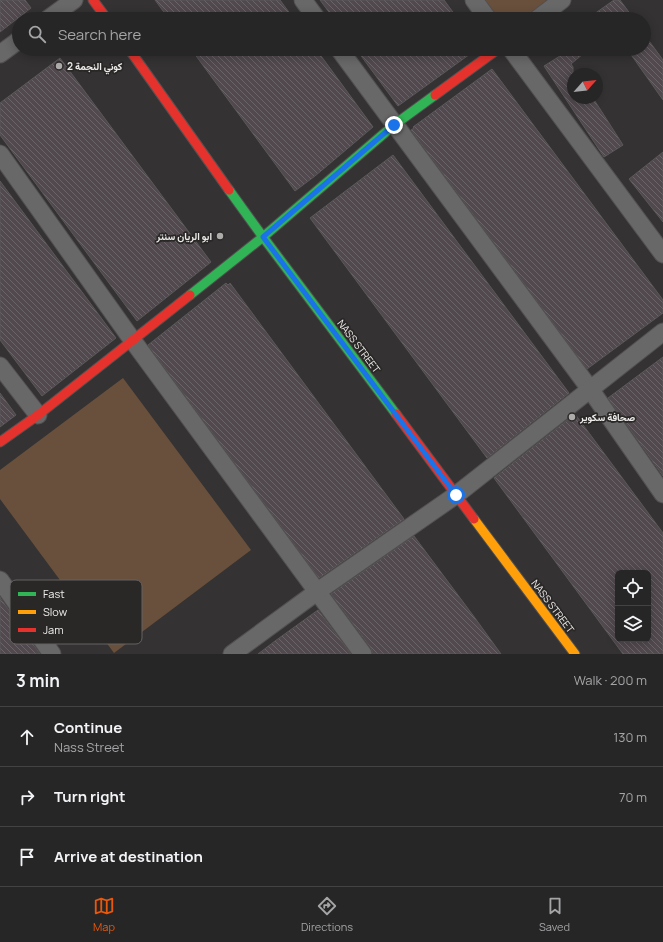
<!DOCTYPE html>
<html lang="en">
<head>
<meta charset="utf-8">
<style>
  :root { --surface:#272626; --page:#333232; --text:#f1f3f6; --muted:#a4a5a7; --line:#434343; --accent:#ea580c }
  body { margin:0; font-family:Manrope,Vazirmatn,sans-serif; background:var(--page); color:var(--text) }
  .controls { position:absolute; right:12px; bottom:12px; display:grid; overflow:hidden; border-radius:6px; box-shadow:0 2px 10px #0003 }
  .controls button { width:36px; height:36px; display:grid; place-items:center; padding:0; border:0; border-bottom:1px solid var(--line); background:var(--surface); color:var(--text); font:20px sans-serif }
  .compass { position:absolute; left:567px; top:68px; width:36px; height:36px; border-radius:50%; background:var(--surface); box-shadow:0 2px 10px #0003; rotate:63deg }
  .stop { position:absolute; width:12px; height:12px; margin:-9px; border:3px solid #1a73e8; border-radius:50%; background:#fff }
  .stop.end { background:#1a73e8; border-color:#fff; box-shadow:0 1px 4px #0008 }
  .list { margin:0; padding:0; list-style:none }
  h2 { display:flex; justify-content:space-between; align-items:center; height:52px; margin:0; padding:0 16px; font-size:17px }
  h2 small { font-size:13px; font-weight:400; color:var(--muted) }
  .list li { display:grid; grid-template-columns:26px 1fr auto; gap:12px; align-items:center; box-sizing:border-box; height:60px; padding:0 16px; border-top:1px solid var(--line) }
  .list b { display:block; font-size:15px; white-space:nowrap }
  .list p { margin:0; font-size:13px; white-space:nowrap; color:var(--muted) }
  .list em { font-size:13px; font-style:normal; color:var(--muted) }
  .icon { flex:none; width:22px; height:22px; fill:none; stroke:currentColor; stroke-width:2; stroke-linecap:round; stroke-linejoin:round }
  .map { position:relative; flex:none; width:663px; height:654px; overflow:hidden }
  .search { position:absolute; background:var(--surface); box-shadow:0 2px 10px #0003; left:12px; right:12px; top:12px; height:44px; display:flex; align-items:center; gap:10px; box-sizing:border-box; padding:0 14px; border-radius:22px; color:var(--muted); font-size:15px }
  .sheet { height:232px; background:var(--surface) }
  nav { display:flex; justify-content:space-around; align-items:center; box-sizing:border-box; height:56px; border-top:1px solid var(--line); background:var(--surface); font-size:11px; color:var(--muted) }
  nav a { display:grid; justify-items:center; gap:2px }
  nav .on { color:var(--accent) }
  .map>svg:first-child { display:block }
  .garden { fill:#69503c }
  .building { fill:url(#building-back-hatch); stroke:#5a5859; fill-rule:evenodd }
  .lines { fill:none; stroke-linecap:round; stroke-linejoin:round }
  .street-casing { stroke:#525050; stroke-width:19 }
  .fast-casing { stroke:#525050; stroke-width:11 }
  .slow-casing { stroke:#525050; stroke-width:11 }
  .jam-casing { stroke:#525050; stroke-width:11 }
  .street { stroke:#696868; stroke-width:17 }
  .fast { stroke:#30b455; stroke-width:9 }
  .slow { stroke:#ff9f0a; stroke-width:9 }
  .jam { stroke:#e5322d; stroke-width:9 }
  .route { stroke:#1a73e8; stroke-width:5 }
  .poi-dot { fill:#aeabab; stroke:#2a2727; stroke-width:1.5 }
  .labels { text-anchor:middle; stroke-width:3.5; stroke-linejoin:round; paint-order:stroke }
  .poi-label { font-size:10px; font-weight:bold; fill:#efecec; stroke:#2a2727; text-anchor:start }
  .street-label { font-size:10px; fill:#efecec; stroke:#2a2727 }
  .key { fill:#2a2727; stroke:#656262; stroke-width:1 }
  .key-label { font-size:11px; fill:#efecec }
</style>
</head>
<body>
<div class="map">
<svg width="663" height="654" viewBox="0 0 663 654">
  <defs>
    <pattern id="building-back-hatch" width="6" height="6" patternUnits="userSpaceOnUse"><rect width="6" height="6" fill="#51494e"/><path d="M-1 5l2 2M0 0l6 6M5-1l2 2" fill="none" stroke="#6a6368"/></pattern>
  </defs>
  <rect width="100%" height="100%" fill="#343232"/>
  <g class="garden">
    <path d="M480,0H549L523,19H494Z"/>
    <path d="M123,378L251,550L114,653L0,499V470Z"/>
  </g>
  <g class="building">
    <path d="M0,0H25L31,8L0,32Z"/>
    <path d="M155,0H280L294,19H169Z"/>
    <path d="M320,0H444L458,19H334Z"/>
    <path d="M614,0H620L634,19H587Z"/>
    <path d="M644,34L663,60V100L627,49H644Z"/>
    <path d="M191,49H316L373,127L315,176L295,191Z"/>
    <path d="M356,49H477L398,106Z"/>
    <path d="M571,49H589L571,64L573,67V98H593L623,145L604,157L544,66Z"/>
    <path d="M60,58L211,262L137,321L0,135V103Z"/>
    <path d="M492,69L663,300V313L587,369L411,130L414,128L413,127Z"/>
    <path d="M663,152V222L629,179Z"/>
    <path d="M393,155L569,393L487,458L310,218Z"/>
    <path d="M0,181L116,338L42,396L0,340Z"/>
    <path d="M226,283L228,285L230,283L404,519L319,578L148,345Z"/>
    <path d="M663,357V476L608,398Z"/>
    <path d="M0,393L16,415L0,427Z"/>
    <path d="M575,414L663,533V654H623L494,478ZM618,573H648V639H618Z"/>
    <path d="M414,536L475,618L501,654H373L371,648L331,594Z"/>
    <path d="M0,597L1,599L40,654H0Z"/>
    <path d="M318,610L351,654H258L275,641Z"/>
  </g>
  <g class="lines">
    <defs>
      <g id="street">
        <path d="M303,0L317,19"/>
        <path d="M474,0L488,19"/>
        <path d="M48,19L74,0"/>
        <path d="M537,19L562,0"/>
        <path d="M339,49L590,389L663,494"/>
        <path d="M511,49L663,254"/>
        <path d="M0,54L19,40"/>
        <path d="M0,154L133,341L363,654"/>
        <path d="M0,366L38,415"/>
        <path d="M0,580L52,654"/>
        <path d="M232,654L318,591L456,495L663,332"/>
      </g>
      <g id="fast">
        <path d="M229,190L263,237L396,414"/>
        <path d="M190,295L263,237L394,125L435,95"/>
      </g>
      <path id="slow" d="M474,519L575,654"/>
      <g id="jam">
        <path d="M93,0L107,19"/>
        <path d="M129,49L229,190"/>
        <path d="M435,95L498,49"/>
        <path d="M396,414L474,519"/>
        <path d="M0,442L38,415L190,295"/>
      </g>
    </defs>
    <use href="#street" class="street-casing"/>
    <use href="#fast" class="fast-casing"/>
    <use href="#slow" class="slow-casing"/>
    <use href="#jam" class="jam-casing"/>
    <use href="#street" class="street"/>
    <use href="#fast" class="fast"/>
    <use href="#slow" class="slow"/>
    <use href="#jam" class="jam"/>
  </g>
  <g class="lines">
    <path class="route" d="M394,125L263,237L456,495"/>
  </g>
  <g class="poi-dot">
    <circle cx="59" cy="66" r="4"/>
    <circle cx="220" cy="236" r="4"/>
    <circle cx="572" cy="417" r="4"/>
  </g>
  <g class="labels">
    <g class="poi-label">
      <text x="67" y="70">كوني النجمة 2</text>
      <text x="212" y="240" text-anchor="end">ابو الريان سنتر</text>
      <text x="580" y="421">صحافة سكوير</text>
    </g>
    <g class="street-label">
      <text transform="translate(359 346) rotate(53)" y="4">NASS STREET</text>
      <text transform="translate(553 606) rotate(53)" y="4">NASS STREET</text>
    </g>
  </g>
  <rect x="10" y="580" width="132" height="64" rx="6" class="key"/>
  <rect x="18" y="592" width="18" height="4" fill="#30b455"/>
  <rect x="18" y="610" width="18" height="4" fill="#ff9f0a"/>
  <rect x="18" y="628" width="18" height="4" fill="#e5322d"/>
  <g class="key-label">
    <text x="43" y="598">Fast</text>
    <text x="43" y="616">Slow</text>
    <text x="43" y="634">Jam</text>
  </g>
</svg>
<div class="controls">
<button><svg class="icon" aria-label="locate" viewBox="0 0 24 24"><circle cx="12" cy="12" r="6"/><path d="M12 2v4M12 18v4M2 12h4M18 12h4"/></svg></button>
<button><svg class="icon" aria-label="layers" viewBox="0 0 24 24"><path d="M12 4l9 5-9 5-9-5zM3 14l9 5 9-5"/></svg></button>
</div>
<svg class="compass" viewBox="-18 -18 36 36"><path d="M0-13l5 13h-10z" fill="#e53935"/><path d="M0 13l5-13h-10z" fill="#a4a5a7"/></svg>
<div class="stop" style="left:456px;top:495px"></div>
<div class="stop end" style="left:394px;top:125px"></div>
<div class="search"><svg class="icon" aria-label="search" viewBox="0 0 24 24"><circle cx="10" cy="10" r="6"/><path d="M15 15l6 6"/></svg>Search here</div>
</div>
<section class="sheet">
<h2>3 min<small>Walk · 200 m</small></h2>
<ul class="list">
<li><svg class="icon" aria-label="ahead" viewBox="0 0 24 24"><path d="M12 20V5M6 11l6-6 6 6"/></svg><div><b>Continue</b><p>Nass Street</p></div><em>130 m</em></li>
<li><svg class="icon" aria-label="right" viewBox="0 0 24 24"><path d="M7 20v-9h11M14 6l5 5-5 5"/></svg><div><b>Turn right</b></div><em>70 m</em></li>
<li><svg class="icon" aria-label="arrive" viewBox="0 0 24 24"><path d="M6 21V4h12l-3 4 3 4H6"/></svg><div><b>Arrive at destination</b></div></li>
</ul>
</section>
<nav>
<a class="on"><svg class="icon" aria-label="map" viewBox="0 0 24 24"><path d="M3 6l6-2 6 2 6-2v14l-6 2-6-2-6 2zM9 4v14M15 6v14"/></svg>Map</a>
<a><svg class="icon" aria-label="directions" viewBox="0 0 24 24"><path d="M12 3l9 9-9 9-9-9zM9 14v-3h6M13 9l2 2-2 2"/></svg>Directions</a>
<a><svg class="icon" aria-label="saved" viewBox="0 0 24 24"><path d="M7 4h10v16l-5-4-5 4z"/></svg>Saved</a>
</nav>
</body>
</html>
